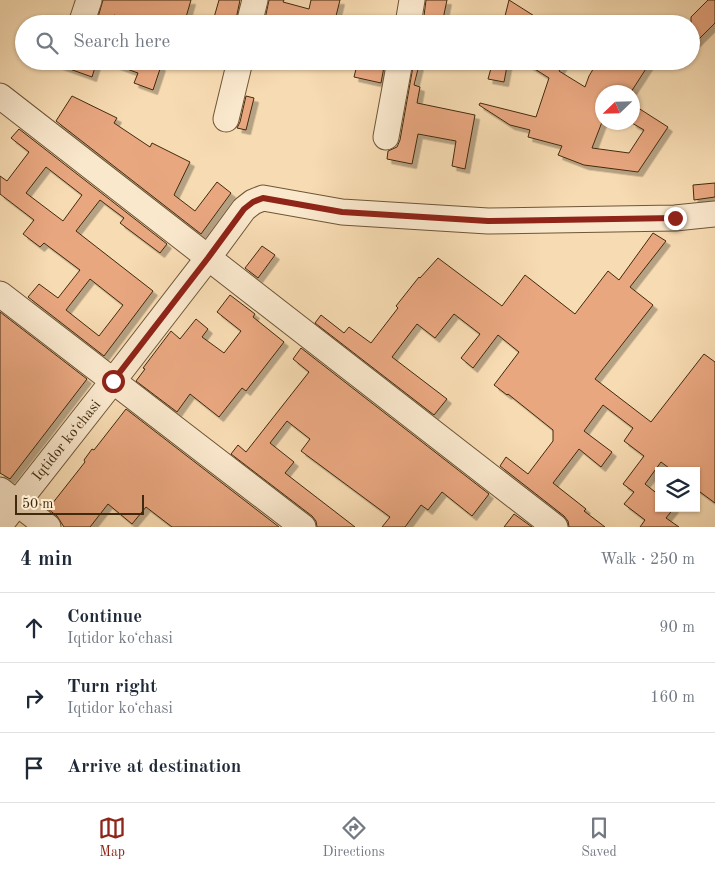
<!DOCTYPE html>
<html lang="en">
<head>
<meta charset="utf-8">
<style>
  :root { --surface:#fff; --page:#f2f2f3; --text:#1f2937; --muted:#747a83; --line:#e0e1e3; --accent:#8f2418 }
  body { margin:0; font-family:"Old Standard TT",serif; background:var(--page); color:var(--text) }
  .controls { position:absolute; right:15px; bottom:15px; display:grid; overflow:hidden; border-radius:0px; box-shadow:0 1px 4px #0004 }
  .controls button { width:45px; height:45px; display:grid; place-items:center; padding:0; border:0; border-bottom:1px solid var(--line); background:var(--surface); color:var(--text); font:25px sans-serif }
  .compass { position:absolute; left:595px; top:85px; width:45px; height:45px; border-radius:50%; background:var(--surface); box-shadow:0 1px 4px #0004; rotate:247deg }
  .scale { position:absolute; left:15px; bottom:12px; width:129px; box-sizing:border-box; padding-left:5px; border:2px solid #402a0e; border-top:0; font-size:14px; line-height:18px; white-space:nowrap; color:#402a0e; -webkit-text-stroke:4px #fae8cd; paint-order:stroke }
  .stop { position:absolute; width:15px; height:15px; margin:-11px; border:4px solid #8f2418; border-radius:50%; background:#fff }
  .stop.end { background:#8f2418; border-color:#fff; box-shadow:0 1px 5px #0008 }
  .list { margin:0; padding:0; list-style:none }
  h2 { display:flex; justify-content:space-between; align-items:center; height:65px; margin:0; padding:0 20px; font-size:21px }
  h2 small { font-size:16px; font-weight:400; color:var(--muted) }
  .list li { display:grid; grid-template-columns:32px 1fr auto; gap:15px; align-items:center; box-sizing:border-box; height:70px; padding:0 20px; border-top:1px solid var(--line) }
  .list b { display:block; font-size:19px; white-space:nowrap }
  .list p { margin:0; font-size:16px; white-space:nowrap; color:var(--muted) }
  .list em { font-size:16px; font-style:normal; color:var(--muted) }
  .icon { flex:none; width:28px; height:28px; fill:none; stroke:currentColor; stroke-width:2; stroke-linecap:round; stroke-linejoin:round }
  .map { position:relative; flex:none; width:715px; height:527px; overflow:hidden }
  .search { position:absolute; background:var(--surface); box-shadow:0 1px 4px #0004; left:15px; right:15px; top:15px; height:55px; display:flex; align-items:center; gap:12px; box-sizing:border-box; padding:0 18px; border-radius:28px; color:var(--muted); font-size:19px }
  .sheet { height:275px; background:var(--surface) }
  nav { display:flex; justify-content:space-around; align-items:center; box-sizing:border-box; height:70px; border-top:1px solid var(--line); background:var(--surface); font-size:14px; color:var(--muted) }
  nav a { display:grid; justify-items:center; gap:2px }
  nav .on { color:var(--accent) }
  .map>svg:first-child { display:block }
  .building { fill:#e9a780; stroke:#402a0e; fill-rule:evenodd; filter:url(#shadow) }
  .lines { fill:none; stroke-linecap:round; stroke-linejoin:round }
  .minor-casing { stroke:#6e5637; stroke-width:27 }
  .minor { stroke:#fae8cd; stroke-width:25 }
  .route { stroke:#8f2418; stroke-width:6 }
  .labels { text-anchor:middle; stroke-width:4; stroke-linejoin:round; paint-order:stroke }
  .street-label { font-size:15px; fill:#402a0e; stroke:#fae8cd }
</style>
</head>
<body>
<div class="map">
<svg width="715" height="527" viewBox="0 0 715 527">
  <defs>
    <filter id="shadow"><feDropShadow dx="4.5" dy="4.5" stdDeviation="0" flood-color="#0004"/></filter>
  </defs>
  <rect width="100%" height="100%" fill="#f7dbb2"/>
  <filter id="stains"><feTurbulence type="fractalNoise" baseFrequency=".004" numOctaves="4"/><feColorMatrix values="0 0 0 0 .2 0 0 0 0 .09 0 0 0 0 .02 0 0 0 .5 -.17"/></filter>
  <radialGradient id="worn" r=".72"><stop offset=".6" stop-color="#630" stop-opacity="0"/><stop offset="1" stop-color="#630" stop-opacity=".3"/></radialGradient>
  <g class="building">
    <path d="M103,0H191L184,24H139L114,15L111,24H96Z"/>
    <path d="M219,0H240L235,24H222L213,21Z"/>
    <path d="M269,0H284L283,2L309,9L311,0H340L334,24H305L284,19L283,24H264Z"/>
    <path d="M426,0H447L442,24H423Z"/>
    <path d="M509,0L547,24H503Z"/>
    <path d="M708,0H715V23L691,47V17Z"/>
    <path d="M53,61H97L92,77L53,63Z"/>
    <path d="M111,61H148L161,66L153,90L134,83L138,73L110,63Z"/>
    <path d="M358,61H385L381,83L354,77Z"/>
    <path d="M414,61H420L414,85L420,87L417,103L475,115L465,169L452,166L456,141L418,134L412,164L387,159L388,151L397,147L400,140Z"/>
    <path d="M493,61H508L504,82L488,79Z"/>
    <path d="M522,61H565L559,71L585,87L589,76L598,61H651L631,92H602V122L592,148L629,153L644,130L632,123V104L668,127L638,172L584,165L558,155L562,146L528,137L530,130L510,125L479,105L480,103L536,117L549,78Z"/>
    <path d="M72,96L117,118L114,123L150,147L152,143L190,162L174,195L195,211L217,182L231,193L201,234L56,121Z"/>
    <path d="M246,96L254,98L246,130L237,128L240,122Z"/>
    <path d="M19,129L167,244L160,253L120,223L124,218L100,200L76,231L153,291L104,356L28,297L39,284L58,298L80,270L44,243L40,247L23,234L34,220L0,194V176L7,181L29,152L11,138ZM46,167L82,195L63,221L26,193ZM90,279L123,305L99,336L66,310Z"/>
    <path d="M715,183V197L694,200L693,185Z"/>
    <path d="M653,233L666,241L630,287L653,305L595,379L651,422L704,354L715,362V503L696,489V471H673L661,462L645,484L659,495V508H674L666,518L679,527H640L645,520L624,504L634,492L623,484L644,456L624,441L633,428L603,405L584,431L612,452L601,467L579,449L553,483L586,509L584,511L605,527H569L568,521L564,516L500,466L506,457L528,474L553,441V430L508,394L507,395L494,385L519,352L498,335L473,368L461,358L480,334L454,314L435,338L417,324L392,357L447,399L434,415L315,323L321,315L344,333L349,327L371,343L398,308L396,306L419,277L420,278L438,258L502,306L525,275L575,314L608,271L619,280Z"/>
    <path d="M262,246L275,255L258,278L245,268Z"/>
    <path d="M230,295L255,314L253,317L284,342L246,391L242,388L219,417L190,394L177,412L136,381L145,369L143,368L171,331L180,339L196,319L208,329L202,337L224,353L241,331L217,312Z"/>
    <path d="M0,312L87,379L10,479L0,473Z"/>
    <path d="M301,348L489,494L472,516L442,492L428,510L421,505L405,527H382L390,517L301,451L310,439L287,421L270,443L294,462L285,473L355,527H317L316,521L312,516L231,454L238,445L246,452L309,372L293,359Z"/>
    <path d="M126,409L279,527H172L146,507L132,524L108,504L90,527H64L57,516L48,509L85,462L84,460L92,449L94,450Z"/>
    <path d="M514,514L532,527H504Z"/>
  </g>
  <g class="lines">
    <defs>
      <g id="minor">
        <path d="M81,24L89,0"/>
        <path d="M249,24L255,0"/>
        <path d="M408,24L412,0"/>
        <path d="M0,96L555,527"/>
        <path d="M226,119L240,61"/>
        <path d="M386,137L400,61"/>
        <path d="M0,294L303,527"/>
        <path d="M0,490L48,527"/>
        <path d="M0,525L113,381L208,258L244,209L253,202L263,198L342,212L488,221L675,218L715,214"/>
      </g>
    </defs>
    <use href="#minor" class="minor-casing"/>
    <use href="#minor" class="minor"/>
  </g>
  <g class="lines">
    <path class="route" d="M113,381L208,258L244,209L253,202L263,198L342,212L488,221L675,218"/>
  </g>
  <g class="labels">
    <g class="street-label">
      <text transform="translate(66 440) rotate(-51)" y="5">Iqtidor koʻchasi</text>
    </g>
  </g>
  <rect width="100%" height="100%" filter="url(#stains)"/>
  <rect width="100%" height="100%" fill="url(#worn)"/>
</svg>
<div class="controls">
<button><svg class="icon" aria-label="layers" viewBox="0 0 24 24"><path d="M12 4l9 5-9 5-9-5zM3 14l9 5 9-5"/></svg></button>
</div>
<svg class="compass" viewBox="-18 -18 36 36"><path d="M0-13l5 13h-10z" fill="#e53935"/><path d="M0 13l5-13h-10z" fill="#747a83"/></svg>
<div class="scale">50 m</div>
<div class="stop" style="left:113px;top:381px"></div>
<div class="stop end" style="left:675px;top:218px"></div>
<div class="search"><svg class="icon" aria-label="search" viewBox="0 0 24 24"><circle cx="10" cy="10" r="6"/><path d="M15 15l6 6"/></svg>Search here</div>
</div>
<section class="sheet">
<h2>4 min<small>Walk · 250 m</small></h2>
<ul class="list">
<li><svg class="icon" aria-label="ahead" viewBox="0 0 24 24"><path d="M12 20V5M6 11l6-6 6 6"/></svg><div><b>Continue</b><p>Iqtidor koʻchasi</p></div><em>90 m</em></li>
<li><svg class="icon" aria-label="right" viewBox="0 0 24 24"><path d="M7 20v-9h11M14 6l5 5-5 5"/></svg><div><b>Turn right</b><p>Iqtidor koʻchasi</p></div><em>160 m</em></li>
<li><svg class="icon" aria-label="arrive" viewBox="0 0 24 24"><path d="M6 21V4h12l-3 4 3 4H6"/></svg><div><b>Arrive at destination</b></div></li>
</ul>
</section>
<nav>
<a class="on"><svg class="icon" aria-label="map" viewBox="0 0 24 24"><path d="M3 6l6-2 6 2 6-2v14l-6 2-6-2-6 2zM9 4v14M15 6v14"/></svg>Map</a>
<a><svg class="icon" aria-label="directions" viewBox="0 0 24 24"><path d="M12 3l9 9-9 9-9-9zM9 14v-3h6M13 9l2 2-2 2"/></svg>Directions</a>
<a><svg class="icon" aria-label="saved" viewBox="0 0 24 24"><path d="M7 4h10v16l-5-4-5 4z"/></svg>Saved</a>
</nav>
</body>
</html>
